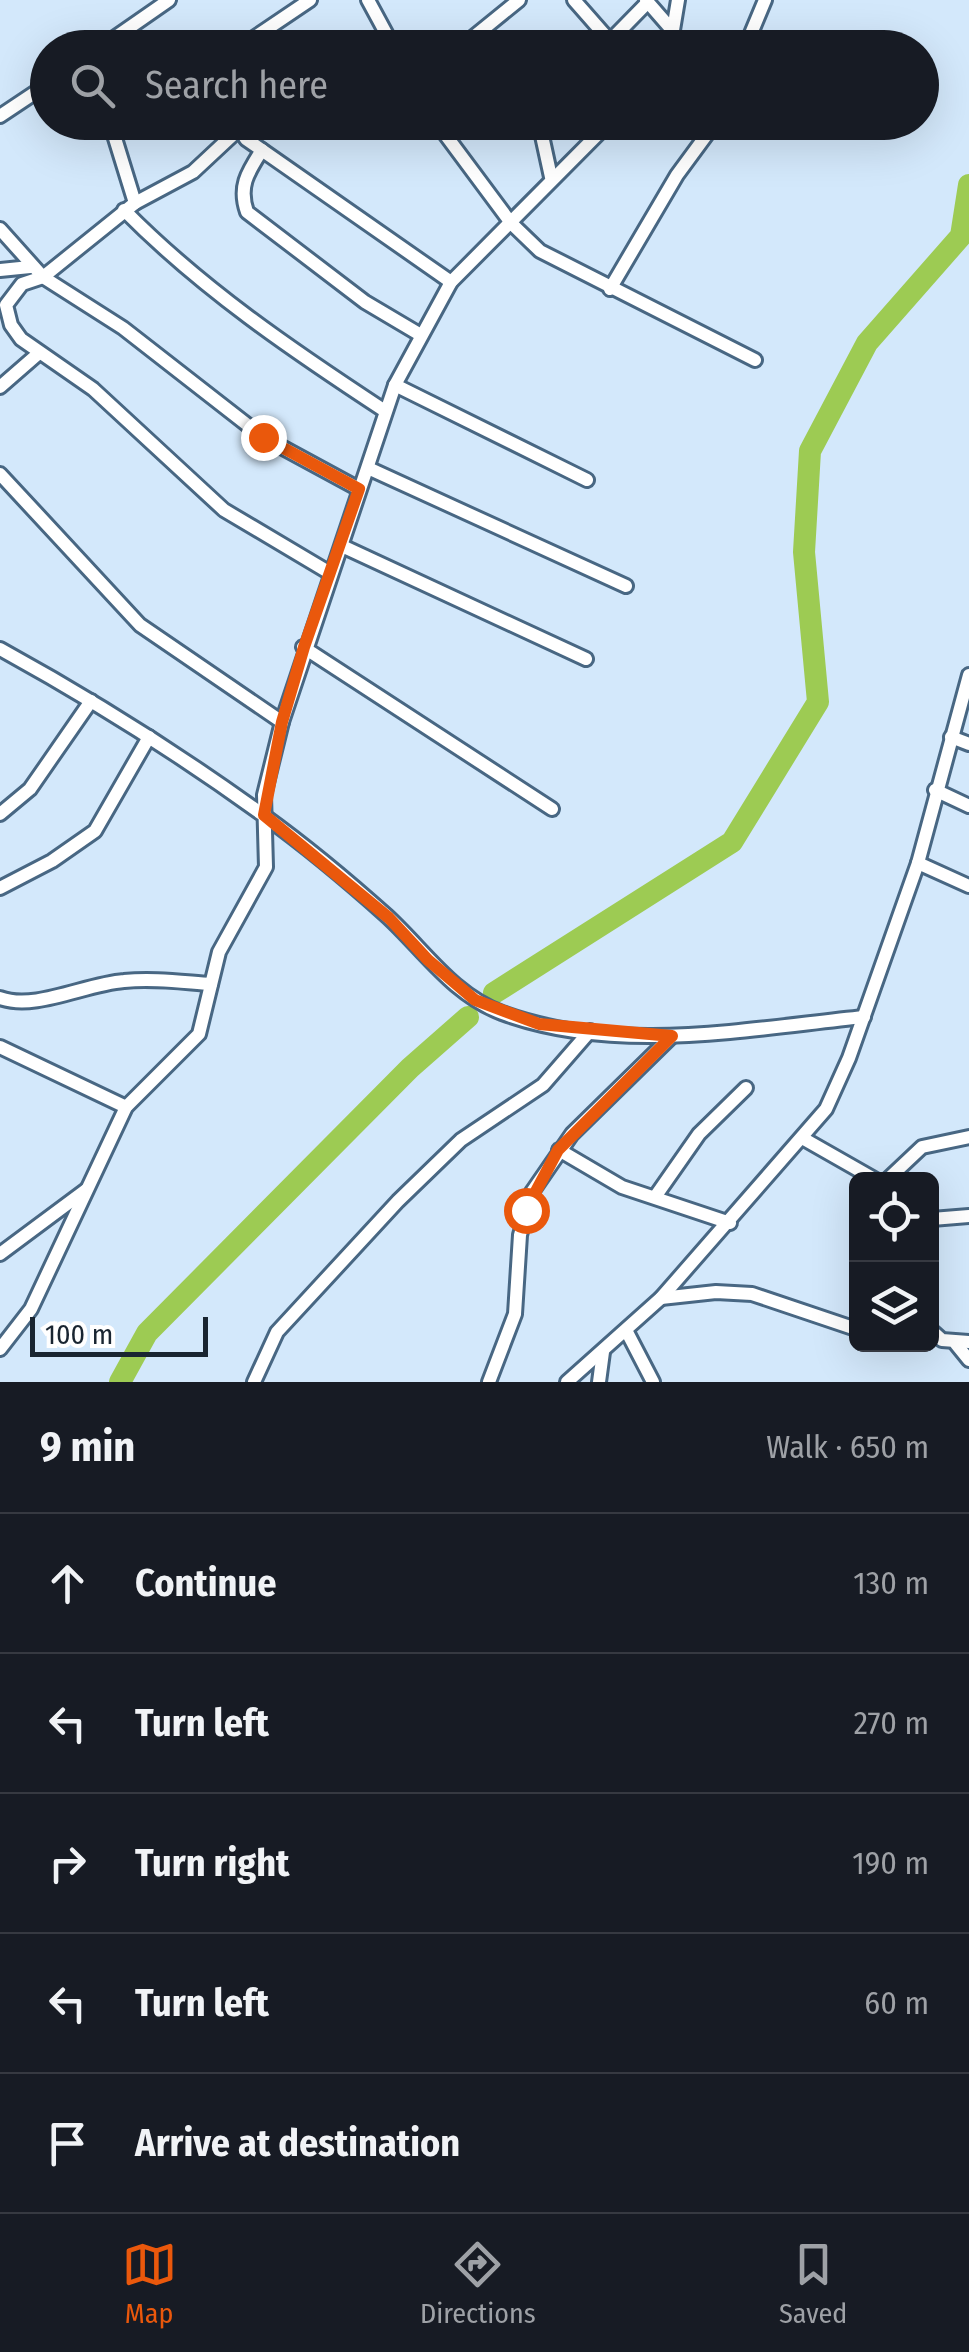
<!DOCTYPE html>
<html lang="en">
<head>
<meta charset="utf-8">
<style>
  :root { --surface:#171b24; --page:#242831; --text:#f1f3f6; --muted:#9ea1a6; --line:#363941; --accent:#ea580c }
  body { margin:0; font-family:"Fira Sans Condensed",sans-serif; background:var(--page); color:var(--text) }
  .controls { position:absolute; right:30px; bottom:30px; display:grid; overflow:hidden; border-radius:15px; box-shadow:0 10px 40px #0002 }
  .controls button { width:90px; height:90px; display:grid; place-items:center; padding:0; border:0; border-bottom:2px solid var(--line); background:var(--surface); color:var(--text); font:50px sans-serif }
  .scale { position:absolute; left:30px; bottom:25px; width:178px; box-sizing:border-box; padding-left:10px; border:5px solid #192531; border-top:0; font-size:28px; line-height:35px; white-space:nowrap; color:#192531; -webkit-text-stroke:8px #fff; paint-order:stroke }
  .stop { position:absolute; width:30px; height:30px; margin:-22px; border:8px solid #ea580c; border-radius:50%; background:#fff }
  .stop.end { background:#ea580c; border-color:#fff; box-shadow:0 2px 10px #0008 }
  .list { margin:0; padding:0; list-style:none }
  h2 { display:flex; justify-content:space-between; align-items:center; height:130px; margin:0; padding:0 40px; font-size:42px }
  h2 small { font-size:32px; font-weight:400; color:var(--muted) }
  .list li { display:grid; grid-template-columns:65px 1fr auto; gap:30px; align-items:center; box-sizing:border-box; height:140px; padding:0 40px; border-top:2px solid var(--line) }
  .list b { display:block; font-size:38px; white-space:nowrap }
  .list em { font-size:32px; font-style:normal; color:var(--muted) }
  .icon { flex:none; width:55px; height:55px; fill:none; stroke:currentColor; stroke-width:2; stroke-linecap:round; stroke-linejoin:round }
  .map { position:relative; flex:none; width:969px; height:1382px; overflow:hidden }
  .search { position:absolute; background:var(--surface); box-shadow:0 10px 40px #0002; left:30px; right:30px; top:30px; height:110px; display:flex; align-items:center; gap:25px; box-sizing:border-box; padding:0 35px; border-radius:55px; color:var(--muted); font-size:38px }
  .sheet { height:830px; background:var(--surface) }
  nav { display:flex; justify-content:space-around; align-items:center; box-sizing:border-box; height:140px; border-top:2px solid var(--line); background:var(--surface); font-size:28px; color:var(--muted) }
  nav a { display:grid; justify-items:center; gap:5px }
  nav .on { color:var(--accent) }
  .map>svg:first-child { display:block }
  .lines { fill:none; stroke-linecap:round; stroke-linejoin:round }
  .river { stroke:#9dcb53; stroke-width:22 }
  .street-casing { stroke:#486783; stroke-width:18 }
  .street { stroke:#fff; stroke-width:12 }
  .route { stroke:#ea580c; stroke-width:12 }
</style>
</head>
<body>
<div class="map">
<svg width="969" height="1382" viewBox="0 0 969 1382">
  <rect width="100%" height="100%" fill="#d3e8fb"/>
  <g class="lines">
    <g class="river">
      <path d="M494,993L732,842L818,702L804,552L810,451L867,343L961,236L969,185"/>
      <path d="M120,1382L147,1333L410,1068L468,1017"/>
    </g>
    <defs>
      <g id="street">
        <path d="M368,0L394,48"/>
        <path d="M574,0L610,41"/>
        <path d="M646,0L673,31"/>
        <path d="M100,48L169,0"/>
        <path d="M239,48L310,0"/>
        <path d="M460,48L519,0"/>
        <path d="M603,48L648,2"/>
        <path d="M670,48L678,0"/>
        <path d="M745,48L765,0"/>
        <path d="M0,116L48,84"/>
        <path d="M110,122L135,203L43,277L22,284L6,305L11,325L21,339L93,389L224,510L330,573"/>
        <path d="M236,122L246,139L451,282"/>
        <path d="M436,122L511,223L540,251L755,360"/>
        <path d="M539,122L551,177"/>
        <path d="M115,132L129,122"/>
        <path d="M262,150C248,172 238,186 247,212L365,302L419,334"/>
        <path d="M135,203L193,172L238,130"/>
        <path d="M124,210C202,289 292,350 385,411"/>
        <path d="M0,229L43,277L123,328L263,437L359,489"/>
        <path d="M0,270L30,267"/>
        <path d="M610,289L677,175L716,122"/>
        <path d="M395,385L587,480"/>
        <path d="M0,387L39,353"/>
        <path d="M368,468L626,586"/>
        <path d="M0,474L140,625L282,722"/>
        <path d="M342,546L586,659"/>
        <path d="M303,647L552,809"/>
        <path d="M0,649C91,699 179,754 263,815C306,846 348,881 387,916C425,951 452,994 502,1013C616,1055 746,1029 864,1017"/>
        <path d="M951,737L969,744"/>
        <path d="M935,790L969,806"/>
        <path d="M0,814L30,789L91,701"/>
        <path d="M918,863L969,886"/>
        <path d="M0,888L52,861L95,831L149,737"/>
        <path d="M0,998C35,1011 85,984 124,981C153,978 182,982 211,984"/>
        <path d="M0,1047L126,1107"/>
        <path d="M804,1139L876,1180"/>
        <path d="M559,1150L622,1187L730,1223"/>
        <path d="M887,1180L922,1147L969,1137"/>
        <path d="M655,1197L699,1134L746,1088"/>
        <path d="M932,1219L969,1216"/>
        <path d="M0,1254L86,1190"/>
        <path d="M661,1298L716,1292L752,1294L856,1329"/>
        <path d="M932,1331L942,1340L969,1342"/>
        <path d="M627,1332L653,1382"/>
        <path d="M956,1344L969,1360"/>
        <path d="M0,1349L31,1309L126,1107L199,1034L219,952L266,867L264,795L282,722L395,385L451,282L610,122"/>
        <path d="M254,1382L277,1332L398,1201L461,1140L543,1085L590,1031"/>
        <path d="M489,1382L515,1314L520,1235L532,1192L572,1134L672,1036"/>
        <path d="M567,1382L661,1298L826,1109L849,1058L918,863L969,675"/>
        <path d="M599,1382L603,1352"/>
      </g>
    </defs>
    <use href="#street" class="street-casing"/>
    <use href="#street" class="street"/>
  </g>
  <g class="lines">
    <path class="route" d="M263,437L359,489L304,647L282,722L264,815L389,918L428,960L475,1000L539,1024L672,1036L558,1150L526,1210"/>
  </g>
</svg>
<div class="controls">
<button><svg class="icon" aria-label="locate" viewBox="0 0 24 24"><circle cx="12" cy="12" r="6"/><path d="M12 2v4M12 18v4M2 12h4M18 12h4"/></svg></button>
<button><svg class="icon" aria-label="layers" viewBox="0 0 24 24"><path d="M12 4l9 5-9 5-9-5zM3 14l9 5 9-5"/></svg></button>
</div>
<div class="scale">100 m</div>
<div class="stop" style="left:526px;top:1210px"></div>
<div class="stop end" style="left:263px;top:437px"></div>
<div class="search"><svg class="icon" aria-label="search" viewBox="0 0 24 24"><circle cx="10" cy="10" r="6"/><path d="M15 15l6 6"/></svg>Search here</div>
</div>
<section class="sheet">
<h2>9 min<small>Walk · 650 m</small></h2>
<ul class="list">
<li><svg class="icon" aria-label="ahead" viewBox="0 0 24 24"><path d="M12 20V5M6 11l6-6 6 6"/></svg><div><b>Continue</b></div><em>130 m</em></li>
<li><svg class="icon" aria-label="left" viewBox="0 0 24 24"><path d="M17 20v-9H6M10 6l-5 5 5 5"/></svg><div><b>Turn left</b></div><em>270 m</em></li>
<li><svg class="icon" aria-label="right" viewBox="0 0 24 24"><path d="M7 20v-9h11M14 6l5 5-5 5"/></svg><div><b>Turn right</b></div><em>190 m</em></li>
<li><svg class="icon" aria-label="left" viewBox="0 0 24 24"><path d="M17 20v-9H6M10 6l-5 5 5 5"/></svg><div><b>Turn left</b></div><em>60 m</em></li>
<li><svg class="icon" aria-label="arrive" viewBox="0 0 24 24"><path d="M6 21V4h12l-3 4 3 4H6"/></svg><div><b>Arrive at destination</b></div></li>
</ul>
</section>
<nav>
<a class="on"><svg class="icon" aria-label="map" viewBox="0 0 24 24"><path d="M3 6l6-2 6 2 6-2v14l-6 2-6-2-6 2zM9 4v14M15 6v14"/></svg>Map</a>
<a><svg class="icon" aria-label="directions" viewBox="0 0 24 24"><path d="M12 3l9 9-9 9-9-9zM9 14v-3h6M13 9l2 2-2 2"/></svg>Directions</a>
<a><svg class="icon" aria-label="saved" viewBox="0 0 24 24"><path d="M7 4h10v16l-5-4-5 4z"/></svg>Saved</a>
</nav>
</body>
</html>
